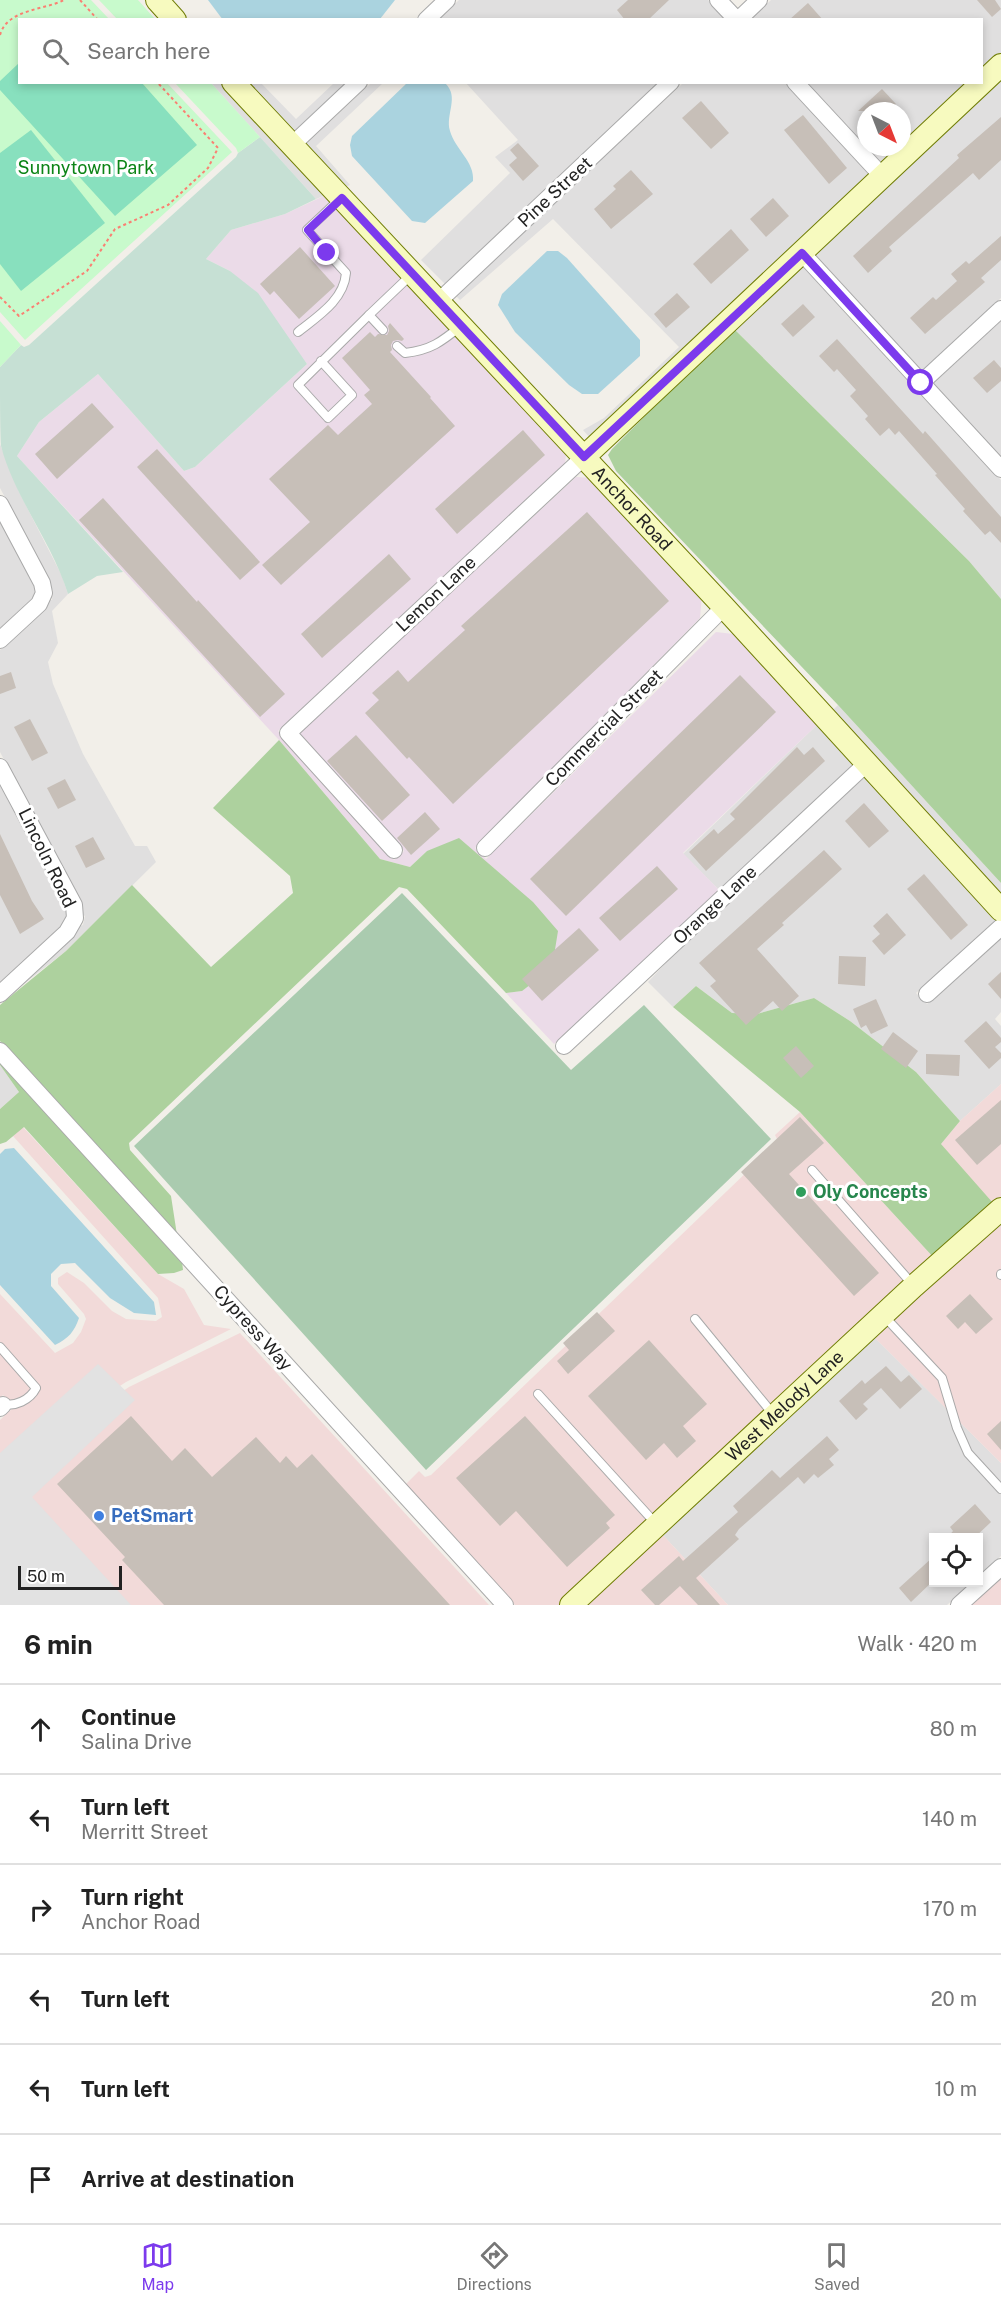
<!DOCTYPE html>
<html lang="en">
<head>
<meta charset="utf-8">
<style>
  :root { --surface:#fff; --page:#f6f6f6; --text:#222; --muted:#767676; --line:#e0e0e0; --accent:#7c3aed }
  body { margin:0; font-family:"Public Sans",sans-serif; background:var(--page); color:var(--text) }
  .controls { position:absolute; right:18px; bottom:18px; display:grid; overflow:hidden; border-radius:0px; box-shadow:0 3px 9px #0003 }
  .controls button { width:54px; height:54px; display:grid; place-items:center; padding:0; border:0; border-bottom:2px solid var(--line); background:var(--surface); color:var(--text); font:30px sans-serif }
  .compass { position:absolute; left:857px; top:102px; width:54px; height:54px; border-radius:50%; background:var(--surface); box-shadow:0 3px 9px #0003; rotate:138deg }
  .scale { position:absolute; left:18px; bottom:15px; width:104px; box-sizing:border-box; padding-left:6px; border:3px solid #222; border-top:0; font-size:16px; line-height:21px; white-space:nowrap; color:#222; -webkit-text-stroke:4px #fff; paint-order:stroke }
  .stop { position:absolute; width:18px; height:18px; margin:-14px; border:4px solid #7c3aed; border-radius:50%; background:#fff }
  .stop.end { background:#7c3aed; border-color:#fff; box-shadow:0 2px 6px #0008 }
  .list { margin:0; padding:0; list-style:none }
  h2 { display:flex; justify-content:space-between; align-items:center; height:78px; margin:0; padding:0 24px; font-size:26px }
  h2 small { font-size:20px; font-weight:400; color:var(--muted) }
  .list li { display:grid; grid-template-columns:39px 1fr auto; gap:18px; align-items:center; box-sizing:border-box; height:90px; padding:0 24px; border-top:2px solid var(--line) }
  .list b { display:block; font-size:22px; white-space:nowrap }
  .list p { margin:0; font-size:20px; white-space:nowrap; color:var(--muted) }
  .list em { font-size:20px; font-style:normal; color:var(--muted) }
  .icon { flex:none; width:33px; height:33px; fill:none; stroke:currentColor; stroke-width:2; stroke-linecap:round; stroke-linejoin:round }
  .map { position:relative; flex:none; width:1001px; height:1605px; overflow:hidden }
  .search { position:absolute; background:var(--surface); box-shadow:0 3px 9px #0003; left:18px; right:18px; top:18px; height:66px; display:flex; align-items:center; gap:15px; box-sizing:border-box; padding:0 21px; border-radius:0px; color:var(--muted); font-size:22px }
  .sheet { height:618px; background:var(--surface) }
  nav { display:flex; justify-content:space-around; align-items:center; box-sizing:border-box; height:84px; border-top:2px solid var(--line); background:var(--surface); font-size:16px; color:var(--muted) }
  nav a { display:grid; justify-items:center; gap:3px }
  nav .on { color:var(--accent) }
  .map>svg:first-child { display:block }
  .residential { fill:#e0dfdf; fill-rule:evenodd }
  .commercial { fill:#f2dad9 }
  .industrial { fill:#ebdbe8 }
  .forest { fill:#add19e }
  .wetland { fill:#c6e0d4 }
  .cemetery { fill:#aacbaf }
  .park { fill:#c8facc }
  .pitch { fill:#88e0be }
  .parking { fill:#e2e2e2 }
  .water { fill:#aad3df }
  .building { fill:#c7bfb8 }
  .lines { fill:none; stroke-linecap:round; stroke-linejoin:round }
  .lane-casing { stroke:#a9a9a9; stroke-width:10 }
  .street-casing { stroke:#a9a9a9; stroke-width:18 }
  .secondary-casing { stroke:#707d05; stroke-width:24 }
  .path { stroke:#fa8072; stroke-width:2; stroke-dasharray:3 3; stroke-linecap:butt }
  .lane { stroke:#fff; stroke-width:8 }
  .street { stroke:#fff; stroke-width:16 }
  .secondary { stroke:#f7fabf; stroke-width:22 }
  .route { stroke:#7c3aed; stroke-width:8 }
  .leisure-dot { fill:#2e9e5b; stroke:#fff; stroke-width:2 }
  .shop-dot { fill:#3f7fe0; stroke:#fff; stroke-width:2 }
  .labels { text-anchor:middle; stroke-width:6; stroke-linejoin:round; paint-order:stroke }
  .park-label { font-size:18px; fill:#0c8416; stroke:#fff }
  .street-label { font-size:18px; fill:#222; stroke:#fff }
  .leisure-label { font-size:18px; font-weight:bold; fill:#27864d; stroke:#fff; text-anchor:start }
  .shop-label { font-size:18px; font-weight:bold; fill:#366cbe; stroke:#fff; text-anchor:start }
</style>
</head>
<body>
<div class="map">
<svg width="1001" height="1605" viewBox="0 0 1001 1605">
  <rect width="100%" height="100%" fill="#f2efe9"/>
  <g class="residential">
    <path d="M459,0H708L727,19L438,20Z"/>
    <path d="M771,0H1001V55L982,73V20H750Z"/>
    <path d="M1001,76V298L921,372L811,255Z"/>
    <path d="M211,83H224L328,194L316,199Z"/>
    <path d="M243,83H261L296,119L334,83H348L292,135Z"/>
    <path d="M371,83H383L316,146L350,185L342,188L303,147Z"/>
    <path d="M466,83H659L445,284L421,260L510,173L495,157L518,140Z"/>
    <path d="M683,83H785L872,176L591,439L583,430L604,418L679,347L553,219L460,300L456,296Z"/>
    <path d="M805,83H971L882,166ZM866,111H902V147H866Z"/>
    <path d="M801,264L1001,480V599L969,561L733,328Z"/>
    <path d="M1001,320V459L932,384Z"/>
    <path d="M0,444L19,492L62,576L68,594L52,611L58,643L48,662L53,684L83,754L135,846H147L156,862L66,951L21,986L72,938L80,926L83,925L85,916L82,914L80,902L0,752V650L45,609L49,600H52L53,590L50,588L49,580L0,488Z"/>
    <path d="M0,519L35,584L36,591L33,598L0,628Z"/>
    <path d="M838,705L1001,883V899L830,713Z"/>
    <path d="M819,723L856,763L719,890L683,854Z"/>
    <path d="M867,775L999,918L916,993L927,1004L1001,938V1012L995,1019L1001,1026V1084L960,1121L916,1072L850,1021L814,998L757,1014L732,1013L696,986L673,1007L648,982L679,949Z"/>
    <path d="M0,782L66,907L67,915L61,927L0,983Z"/>
    <path d="M0,1065L19,1092L0,1109Z"/>
    <path d="M873,1336L1001,1463V1556L979,1576L978,1538H934V1582L972,1583L947,1605H728L661,1533Z"/>
  </g>
  <g class="commercial">
    <path d="M1001,1084V1198L970,1225L941,1144L960,1121Z"/>
    <path d="M800,1112L934,1258L560,1605H515L405,1485L419,1471L425,1477L431,1475L776,1144L777,1139L775,1135Z"/>
    <path d="M23,1127L158,1274L184,1289L204,1325L231,1329L126,1382L18,1452L0,1469V1420L14,1407L3,1395L0,1398V1294L55,1353L73,1343L81,1332L86,1319L84,1314L58,1284V1278L67,1272L84,1283L112,1311L126,1319L156,1321L162,1317L158,1298L13,1136Z"/>
    <path d="M1001,1219V1463L873,1336Z"/>
    <path d="M240,1333L489,1605H0L22,1458L129,1387Z"/>
    <path d="M661,1533L728,1605H583Z"/>
    <path d="M1001,1578V1605H971Z"/>
  </g>
  <path class="industrial" d="M328,194L566,454L565,464L278,731L394,860L404,851L299,734L576,477L595,478L702,595L700,618L475,848L486,859L716,632L742,635L819,723L683,853L719,890L554,1044L506,993L522,991L427,851L410,867L380,859L279,740L17,456L39,422L98,374L184,471L195,467L307,364L230,271L206,259L231,230L285,214Z"/>
  <g class="forest">
    <path d="M733,328L969,561L1001,599V883L838,705L616,471L608,455L612,449Z"/>
    <path d="M279,740L380,859L410,867L427,851L459,838L533,902L558,931L552,968L522,991L506,993L407,889L399,887L129,1143L130,1150L171,1196L177,1235L0,1041V1005L66,951L132,885L211,967L293,893L290,876L213,808Z"/>
    <path d="M696,986L732,1013L757,1014L814,998L850,1021L916,1072L960,1121L941,1144L993,1203L934,1258L800,1112L673,1007Z"/>
    <path d="M0,1062L182,1261L183,1270L174,1273L158,1274L24,1127L6,1142L0,1144V1109L19,1092L0,1065Z"/>
  </g>
  <path class="wetland" d="M260,137L316,199L285,214L231,230L206,259L230,271L258,293L307,364L195,467L184,471L98,374L39,422L17,456L123,572L97,576L68,594C52,542 15,499 1,446C0,429 0,386 0,367L21,345L24,347L29,345L236,157L238,153Z"/>
  <path class="cemetery" d="M402,893L571,1070L644,1005L771,1139L426,1470L134,1146Z"/>
  <g class="park">
    <path d="M0,0H91L109,19L20,20V82L167,83L232,152L25,340L0,312Z"/>
    <path d="M99,0H138L155,19H117Z"/>
    <path d="M175,83H211L260,137L238,153L236,148Z"/>
    <path d="M0,321L21,345L0,367Z"/>
  </g>
  <g class="pitch">
    <path d="M19,63L20,82L142,83L197,145L115,216L0,90V81Z"/>
    <path d="M31,130L105,223L21,291L0,264V153Z"/>
  </g>
  <path class="parking" d="M98,1364L135,1400L32,1497L131,1605H0V1453Z"/>
  <g class="water">
    <path d="M208,0H395L380,19L223,20Z"/>
    <path d="M407,83H445C460,97 445,114 450,131C455,149 475,162 473,181L425,223L412,221L352,156L350,145L352,136Z"/>
    <path d="M547,251H558L567,258L640,340V356L598,394H582L569,385L515,332L498,305L502,294Z"/>
    <path d="M14,1148L154,1302L156,1315L134,1313L110,1298L75,1263L61,1264L51,1274V1286L79,1318C74,1332 69,1338 55,1345L0,1285V1154L5,1149Z"/>
  </g>
  <g class="building">
    <path d="M628,0H669L648,20H625L617,10Z"/>
    <path d="M977,0H995L1001,9L992,17Z"/>
    <path d="M808,3L823,20H789Z"/>
    <path d="M882,89L896,104L888,111H858Z"/>
    <path d="M701,101L729,133L711,149L682,118Z"/>
    <path d="M803,115L847,168L829,184L784,130Z"/>
    <path d="M1001,117V160L979,180L973,173L889,247L892,251L868,273L853,256L959,158L957,155Z"/>
    <path d="M518,143L539,166L523,181L509,165L517,158L510,150Z"/>
    <path d="M631,170L653,194L611,229L594,209L616,189L613,186Z"/>
    <path d="M773,198L789,216L766,237L750,219Z"/>
    <path d="M731,229L749,250L711,284L693,264Z"/>
    <path d="M1001,236V260L981,278L985,282L925,334L910,318L933,297L936,300L957,281L951,274L966,261L969,264Z"/>
    <path d="M300,247L335,286L299,319L274,291L270,295L260,284Z"/>
    <path d="M677,293L690,307L666,328L654,314Z"/>
    <path d="M803,304L815,317L793,337L781,324Z"/>
    <path d="M390,323L404,339L402,341L398,340L393,341L391,345L392,350L390,352L431,397L430,398L455,426L281,585L262,565L310,522L269,479L328,425L338,435L372,404L364,395L370,390L342,358L370,332L375,337L378,334L387,335L389,331L388,326Z"/>
    <path d="M837,339L923,434L925,431L1001,517V543L990,531L985,535L963,511L965,509L935,475L937,474L899,431L895,435L889,428L880,436L865,419L868,416L850,396L856,390L837,369L834,372L819,356Z"/>
    <path d="M994,360L1001,368V381L987,393L973,378Z"/>
    <path d="M92,403L114,427L57,479L35,454Z"/>
    <path d="M523,430L545,455L457,534L435,509Z"/>
    <path d="M157,449L260,562L240,580L137,467Z"/>
    <path d="M103,498L197,602L198,600L285,694L260,717L79,520Z"/>
    <path d="M587,512L669,601L453,804L409,757L407,759L365,713L379,700L372,693L398,670L408,682L465,630L461,626Z"/>
    <path d="M389,554L411,579L322,658L301,634Z"/>
    <path d="M11,672L16,688L0,694V676Z"/>
    <path d="M740,675L776,712L566,916L530,879Z"/>
    <path d="M30,719L48,753L32,761L14,727Z"/>
    <path d="M356,735L410,795L382,821L327,761Z"/>
    <path d="M797,747L804,755L813,747L825,761L706,871L689,852L714,829L718,834L735,819L730,814Z"/>
    <path d="M65,779L76,800L58,809L47,788Z"/>
    <path d="M864,803L889,831L869,848L845,821Z"/>
    <path d="M425,812L440,829L411,855L397,838Z"/>
    <path d="M0,834L32,901L44,919L20,934L0,895Z"/>
    <path d="M93,837L105,859L86,868L75,846Z"/>
    <path d="M824,850L842,869L782,923L784,925L757,949L799,996L782,1011L773,1001L746,1025L710,986L716,981L699,963Z"/>
    <path d="M657,866L678,889L620,941L599,918Z"/>
    <path d="M924,874L968,925L951,940L907,889Z"/>
    <path d="M887,913L906,935L884,955L872,941L880,934L873,926Z"/>
    <path d="M579,928L599,950L542,1001L522,979Z"/>
    <path d="M839,956L866,957L865,986L838,984Z"/>
    <path d="M1001,972V999L988,984Z"/>
    <path d="M876,999L888,1026L871,1034L866,1025L861,1028L853,1009Z"/>
    <path d="M986,1021L1001,1038V1042L995,1047L1001,1053V1058L989,1069L964,1041Z"/>
    <path d="M893,1032L918,1051L906,1068L881,1049Z"/>
    <path d="M796,1046L814,1066L801,1078L783,1058Z"/>
    <path d="M926,1054L960,1055L959,1076L926,1074Z"/>
    <path d="M1001,1100V1144L977,1165L955,1140Z"/>
    <path d="M800,1117L824,1143L789,1174L879,1273L854,1296L741,1172Z"/>
    <path d="M970,1294L993,1319L976,1334L965,1322L958,1329L946,1316Z"/>
    <path d="M597,1312L615,1331L568,1374L557,1361L569,1350L563,1343Z"/>
    <path d="M649,1340L707,1404L683,1426L696,1441L677,1458L664,1443L646,1460L588,1396Z"/>
    <path d="M886,1366L901,1382L909,1375L922,1389L900,1409L881,1388L863,1404L868,1409L856,1420L839,1401L862,1380L865,1384Z"/>
    <path d="M131,1416L172,1461L185,1448L212,1477L256,1437L280,1463L286,1456L297,1468L312,1454L450,1605H164L122,1560L125,1557L57,1484Z"/>
    <path d="M525,1416L615,1515L606,1523L610,1528L567,1567L516,1511L500,1526L456,1478Z"/>
    <path d="M1001,1421V1450L987,1434Z"/>
    <path d="M827,1436L839,1450L829,1459L834,1465L818,1478L814,1474L804,1484L798,1477L739,1529L735,1535L739,1539L696,1578L720,1605H698L680,1586L659,1605H655L641,1590L679,1556L683,1561L738,1512L733,1506L772,1470L780,1478Z"/>
    <path d="M975,1504L991,1522L974,1538H947L953,1531L950,1527Z"/>
    <path d="M933,1557V1581L911,1602L899,1588Z"/>
  </g>
  <g class="lines">
    <defs>
      <g id="lane">
        <path d="M383,330L369,315L412,274"/>
        <path d="M298,332C318,316 344,300 346,273L307,230L341,198"/>
        <path d="M397,346L405,353C431,350 441,342 461,326"/>
        <path d="M321,361L352,395L328,418L298,385L369,315"/>
        <path d="M812,1170L914,1286"/>
        <path d="M1001,1274V1275"/>
        <path d="M884,1316L942,1378L957,1428L968,1453L1001,1489"/>
        <path d="M695,1319L773,1414"/>
        <path d="M0,1347L36,1388C30,1400 15,1407 2,1404"/>
        <path d="M538,1394L657,1525"/>
      </g>
      <g id="street">
        <path d="M718,0L737,20"/>
        <path d="M426,20L447,0"/>
        <path d="M738,20L759,0"/>
        <path d="M795,82L883,177"/>
        <path d="M292,145L359,82"/>
        <path d="M802,253L1001,469"/>
        <path d="M439,301L671,82"/>
        <path d="M921,383L1001,309"/>
        <path d="M0,504L42,583L44,593L39,604L0,640"/>
        <path d="M0,767L74,905L75,918L67,932L0,994"/>
        <path d="M485,848L724,607"/>
        <path d="M394,850L288,733L584,457"/>
        <path d="M927,994L1001,927"/>
        <path d="M564,1046L866,764"/>
        <path d="M0,1051L505,1605"/>
        <path d="M0,1408L3,1405"/>
        <path d="M959,1605L1001,1567"/>
      </g>
      <g id="secondary">
        <path d="M157,0L175,20"/>
        <path id="s1" d="M233,82L724,607L1001,910"/>
        <path d="M584,457L1001,65"/>
        <path id="s2" d="M571,1605L914,1286L1001,1209"/>
      </g>
    </defs>
    <use href="#lane" class="lane-casing"/>
    <use href="#street" class="street-casing"/>
    <use href="#secondary" class="secondary-casing"/>
    <g class="path">
      <path d="M80,0L98,20"/>
      <path d="M0,35C7,9 45,10 64,0"/>
      <path d="M0,297L19,316L87,271L115,229L168,205L208,168L218,148L157,82"/>
    </g>
    <use href="#lane" class="lane"/>
    <use href="#street" class="street"/>
    <use href="#secondary" class="secondary"/>
  </g>
  <g class="lines">
    <path class="route" d="M327,253L308,230L342,198L584,457L802,253L921,383"/>
  </g>
  <circle class="leisure-dot" cx="801" cy="1192" r="6"/>
  <circle class="shop-dot" cx="99" cy="1516" r="6"/>
  <g class="labels">
    <g class="park-label">
      <text x="86" y="174">Sunnytown Park</text>
    </g>
    <g class="street-label">
      <text transform="translate(555 192) rotate(-43)" y="6">Pine Street</text>
      <text dy="6" stroke="none"><textPath href="#s1" startOffset="584">Anchor Road</textPath></text>
      <text transform="translate(436 594) rotate(-43)" y="6">Lemon Lane</text>
      <text transform="translate(604 728) rotate(-45)" y="6">Commercial Street</text>
      <text transform="translate(47 858) rotate(64)" y="6">Lincoln Road</text>
      <text transform="translate(715 905) rotate(-43)" y="6">Orange Lane</text>
      <text transform="translate(253 1328) rotate(48)" y="6">Cypress Way</text>
      <text dy="6" stroke="none"><textPath href="#s2" startOffset="292">West Melody Lane</textPath></text>
    </g>
    <g class="leisure-label">
      <text x="813" y="1198">Oly Concepts</text>
    </g>
    <g class="shop-label">
      <text x="111" y="1522">PetSmart</text>
    </g>
  </g>
</svg>
<div class="controls">
<button><svg class="icon" aria-label="locate" viewBox="0 0 24 24"><circle cx="12" cy="12" r="6"/><path d="M12 2v4M12 18v4M2 12h4M18 12h4"/></svg></button>
</div>
<svg class="compass" viewBox="-18 -18 36 36"><path d="M0-13l5 13h-10z" fill="#e53935"/><path d="M0 13l5-13h-10z" fill="#767676"/></svg>
<div class="scale">50 m</div>
<div class="stop" style="left:921px;top:383px"></div>
<div class="stop end" style="left:327px;top:253px"></div>
<div class="search"><svg class="icon" aria-label="search" viewBox="0 0 24 24"><circle cx="10" cy="10" r="6"/><path d="M15 15l6 6"/></svg>Search here</div>
</div>
<section class="sheet">
<h2>6 min<small>Walk · 420 m</small></h2>
<ul class="list">
<li><svg class="icon" aria-label="ahead" viewBox="0 0 24 24"><path d="M12 20V5M6 11l6-6 6 6"/></svg><div><b>Continue</b><p>Salina Drive</p></div><em>80 m</em></li>
<li><svg class="icon" aria-label="left" viewBox="0 0 24 24"><path d="M17 20v-9H6M10 6l-5 5 5 5"/></svg><div><b>Turn left</b><p>Merritt Street</p></div><em>140 m</em></li>
<li><svg class="icon" aria-label="right" viewBox="0 0 24 24"><path d="M7 20v-9h11M14 6l5 5-5 5"/></svg><div><b>Turn right</b><p>Anchor Road</p></div><em>170 m</em></li>
<li><svg class="icon" aria-label="left" viewBox="0 0 24 24"><path d="M17 20v-9H6M10 6l-5 5 5 5"/></svg><div><b>Turn left</b></div><em>20 m</em></li>
<li><svg class="icon" aria-label="left" viewBox="0 0 24 24"><path d="M17 20v-9H6M10 6l-5 5 5 5"/></svg><div><b>Turn left</b></div><em>10 m</em></li>
<li><svg class="icon" aria-label="arrive" viewBox="0 0 24 24"><path d="M6 21V4h12l-3 4 3 4H6"/></svg><div><b>Arrive at destination</b></div></li>
</ul>
</section>
<nav>
<a class="on"><svg class="icon" aria-label="map" viewBox="0 0 24 24"><path d="M3 6l6-2 6 2 6-2v14l-6 2-6-2-6 2zM9 4v14M15 6v14"/></svg>Map</a>
<a><svg class="icon" aria-label="directions" viewBox="0 0 24 24"><path d="M12 3l9 9-9 9-9-9zM9 14v-3h6M13 9l2 2-2 2"/></svg>Directions</a>
<a><svg class="icon" aria-label="saved" viewBox="0 0 24 24"><path d="M7 4h10v16l-5-4-5 4z"/></svg>Saved</a>
</nav>
</body>
</html>
